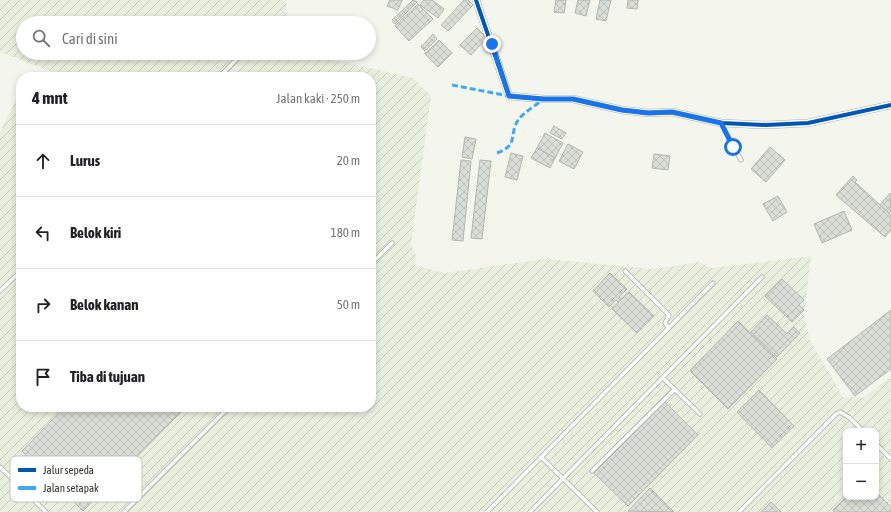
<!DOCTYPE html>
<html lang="id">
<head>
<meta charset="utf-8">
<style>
  :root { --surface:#fff; --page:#f2f2f2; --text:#202124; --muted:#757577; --line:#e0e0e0 }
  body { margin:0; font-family:"Asap Condensed",sans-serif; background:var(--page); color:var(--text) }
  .controls { position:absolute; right:12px; bottom:12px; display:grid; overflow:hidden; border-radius:8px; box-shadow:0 2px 6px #0003 }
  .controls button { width:36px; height:36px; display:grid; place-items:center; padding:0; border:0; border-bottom:1px solid var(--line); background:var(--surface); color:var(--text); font:20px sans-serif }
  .stop { position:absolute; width:12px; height:12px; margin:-9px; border:3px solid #1a73e8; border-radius:50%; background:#fff }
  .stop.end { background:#1a73e8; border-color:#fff; box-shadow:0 1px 4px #0008 }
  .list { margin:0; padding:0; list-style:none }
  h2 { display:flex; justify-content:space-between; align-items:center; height:52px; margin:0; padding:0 16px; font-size:17px }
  h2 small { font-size:13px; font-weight:400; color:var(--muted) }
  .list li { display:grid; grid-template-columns:26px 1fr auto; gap:12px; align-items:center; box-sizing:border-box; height:72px; padding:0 16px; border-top:1px solid var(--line) }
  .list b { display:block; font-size:15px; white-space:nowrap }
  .list em { font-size:13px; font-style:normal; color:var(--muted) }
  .icon { flex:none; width:22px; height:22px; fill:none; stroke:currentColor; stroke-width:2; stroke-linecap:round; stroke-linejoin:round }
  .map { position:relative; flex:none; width:891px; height:512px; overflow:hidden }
  .search { position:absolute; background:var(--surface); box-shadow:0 2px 6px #0003; left:16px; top:16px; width:360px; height:44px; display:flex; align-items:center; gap:10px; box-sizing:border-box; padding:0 14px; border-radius:22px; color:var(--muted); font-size:15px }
  .panel { position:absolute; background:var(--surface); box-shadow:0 2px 6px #0003; left:16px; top:72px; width:360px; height:340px; border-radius:16px }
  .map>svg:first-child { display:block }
  .industrial { fill:url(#industrial-furrows); fill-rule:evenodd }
  .building { fill:url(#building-cross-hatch); stroke:#b3b5af }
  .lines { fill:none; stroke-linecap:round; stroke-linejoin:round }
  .lane-casing { stroke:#acada8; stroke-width:5 }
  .street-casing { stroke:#acada8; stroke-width:8 }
  .lane { stroke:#fdfefc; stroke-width:3.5 }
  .street { stroke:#fdfefc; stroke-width:7 }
  .quiet { stroke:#3fa9f5; stroke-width:3; stroke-dasharray:6 3; stroke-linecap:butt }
  .cycleway-casing { stroke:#fff; stroke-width:6 }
  .cycleway { stroke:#0057b8; stroke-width:4 }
  .route { stroke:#1a73e8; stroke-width:5 }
  .key { fill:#fff; stroke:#c1c2c0; stroke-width:1 }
  .key-label { font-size:11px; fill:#31332d }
</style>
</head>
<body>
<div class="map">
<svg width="891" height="512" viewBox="0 0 891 512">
  <defs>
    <pattern id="industrial-furrows" width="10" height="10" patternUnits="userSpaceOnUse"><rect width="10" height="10" fill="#e9eede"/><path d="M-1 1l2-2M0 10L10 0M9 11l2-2" fill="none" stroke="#c8cdbf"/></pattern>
    <pattern id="building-cross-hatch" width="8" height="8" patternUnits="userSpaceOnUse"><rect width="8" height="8" fill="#dbddd7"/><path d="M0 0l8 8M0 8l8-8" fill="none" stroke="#bcbeb9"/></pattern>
  </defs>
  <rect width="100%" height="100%" fill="#f4f6ee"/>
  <path class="industrial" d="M0,0H286L288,23H23V53H306L413,78L431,96L411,244L416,256L415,265L444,273L545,259L654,269L699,262L711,268L811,256L804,316L810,340L843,397L862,398L891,377V512H0V132L16,100L21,103V407H371V77H66L0,52ZM846,431H876V497H846Z"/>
  <g class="building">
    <path d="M390,0H402L398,10L387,6Z"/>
    <path d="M413,0L417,2L395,24L392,20Z"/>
    <path d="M424,0H432L444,9L438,18L420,5Z"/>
    <path d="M464,0H468L473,5L448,31L441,25Z"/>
    <path d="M556,0H566L564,13L554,12Z"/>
    <path d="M578,0H590L586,16L575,13Z"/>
    <path d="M600,0H611L606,21L596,19Z"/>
    <path d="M628,0H638L637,9L627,8Z"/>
    <path d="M418,4L433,19L409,41L395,26Z"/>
    <path d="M477,28L487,38L471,55L460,45Z"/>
    <path d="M433,34L437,39L425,51L421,47Z"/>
    <path d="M439,40L452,53L438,67L425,54Z"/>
    <path d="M554,126L566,133L562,139L550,133Z"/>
    <path d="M545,133L563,143L555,158L537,148Z"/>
    <path d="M465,137L476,139L472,159L462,157Z"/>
    <path d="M568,144L583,152L574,169L559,161Z"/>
    <path d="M770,147L785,160L766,182L751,169Z"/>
    <path d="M537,148L555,158L550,168L531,158Z"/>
    <path d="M511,153L523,156L517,180L505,177Z"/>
    <path d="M654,154L670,156L668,170L652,168Z"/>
    <path d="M461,160L471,161L463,241L452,240Z"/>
    <path d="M480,160L491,161L482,239L471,238Z"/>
    <path d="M853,176L857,180L855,182L891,215V230L885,237L836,195Z"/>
    <path d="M890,193L891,211L889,213L880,205Z"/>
    <path d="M778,196L787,212L773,221L763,204Z"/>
    <path d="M844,211L852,230L822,243L814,224Z"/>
    <path d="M610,273L627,289L619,297L622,299L629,292L654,316L637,333L612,309L619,303L616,300L609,307L593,291Z"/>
    <path d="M782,279L804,300L787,317L765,296Z"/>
    <path d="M799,305L804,310L792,322L787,317Z"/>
    <path d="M891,310V369L855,396L827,359Z"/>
    <path d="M767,315L787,334L794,327L800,333L777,357L751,332Z"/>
    <path d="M738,321L777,359L728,409L690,371Z"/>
    <path d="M759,390L794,426L772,448L737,412Z"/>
    <path d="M665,402L698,435L628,506L594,473Z"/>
    <path d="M65,407H186L83,511L22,451Z"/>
    <path d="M650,488L674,512L628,511Z"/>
    <path d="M876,492L891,507V512H835L833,510L846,497H876Z"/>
    <path d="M771,502L781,512H761Z"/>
  </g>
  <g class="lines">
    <defs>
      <g id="lane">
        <path d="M219,77L243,53"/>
        <path d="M721,123L741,160"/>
        <path d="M371,264L392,243"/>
        <path d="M625,271L669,315L665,323L669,328"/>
        <path d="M0,291L21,271"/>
        <path d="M663,378L700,414"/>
        <path d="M876,444L891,459"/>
        <path d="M541,457L597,512"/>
        <path d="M0,467L46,512"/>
        <path d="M592,471L675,389"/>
        <path d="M124,512L229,407"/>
        <path d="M487,512L713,283"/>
        <path d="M530,512L762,277"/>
        <path d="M739,512L836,414L840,412L850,418L863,431"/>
      </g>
      <path id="street" d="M476,0L509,96L543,99H573L622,110L648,113L672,112L721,123L766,125L808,123L891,105"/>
    </defs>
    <use href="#lane" class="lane-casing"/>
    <use href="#street" class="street-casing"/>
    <use href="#lane" class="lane"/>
    <use href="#street" class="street"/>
    <g class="quiet">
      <path d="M452,85L509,96"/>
      <path d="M497,153C520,145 508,133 519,119C525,111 536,106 543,99"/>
    </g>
    <defs>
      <path id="cycleway" d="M476,0L509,96L543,99H573L622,110L648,113L672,112L721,123L766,125L808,123L891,105"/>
    </defs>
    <use href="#cycleway" class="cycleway-casing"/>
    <use href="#cycleway" class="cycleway"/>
  </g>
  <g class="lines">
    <path class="route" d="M492,44L509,96L543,99H573L622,110L648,113L672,112L721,123L733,147"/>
  </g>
  <rect x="10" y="456" width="132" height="46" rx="6" class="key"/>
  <rect x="18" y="468" width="18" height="4" fill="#0057b8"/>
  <rect x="18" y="486" width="18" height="4" fill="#3fa9f5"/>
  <g class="key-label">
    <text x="43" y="474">Jalur sepeda</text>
    <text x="43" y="492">Jalan setapak</text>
  </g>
</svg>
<div class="controls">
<button>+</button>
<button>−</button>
</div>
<div class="stop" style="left:733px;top:147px"></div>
<div class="stop end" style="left:492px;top:44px"></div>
<div class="search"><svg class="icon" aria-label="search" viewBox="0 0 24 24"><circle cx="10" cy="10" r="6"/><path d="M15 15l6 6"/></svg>Cari di sini</div>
<section class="panel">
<h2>4 mnt<small>Jalan kaki · 250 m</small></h2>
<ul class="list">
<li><svg class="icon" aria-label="ahead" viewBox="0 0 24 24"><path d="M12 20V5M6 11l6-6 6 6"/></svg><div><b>Lurus</b></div><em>20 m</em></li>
<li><svg class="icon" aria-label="left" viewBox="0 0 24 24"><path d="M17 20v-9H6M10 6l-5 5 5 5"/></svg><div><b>Belok kiri</b></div><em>180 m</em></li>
<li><svg class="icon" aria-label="right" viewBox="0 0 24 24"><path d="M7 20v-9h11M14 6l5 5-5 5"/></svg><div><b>Belok kanan</b></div><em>50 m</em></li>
<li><svg class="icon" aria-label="arrive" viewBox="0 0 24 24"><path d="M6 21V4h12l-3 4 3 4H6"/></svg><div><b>Tiba di tujuan</b></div></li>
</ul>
</section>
</div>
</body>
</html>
